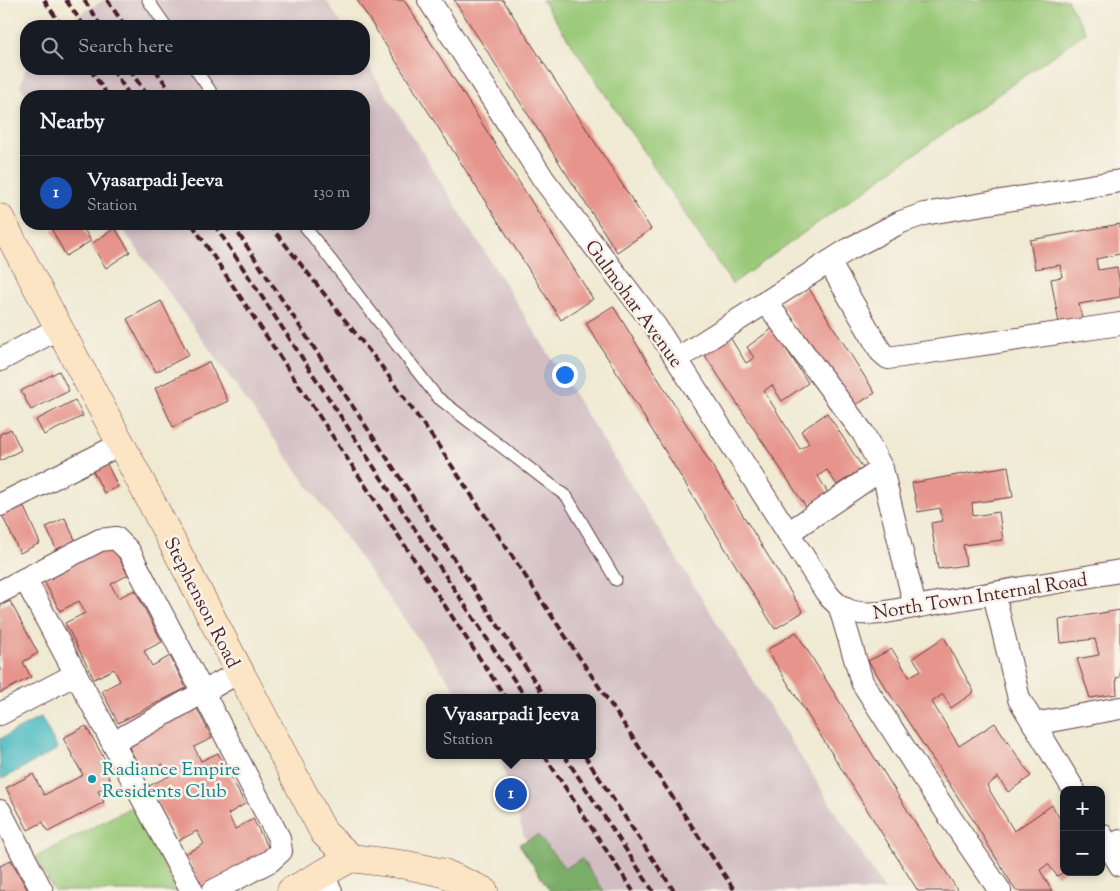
<!DOCTYPE html>
<html lang="en">
<head>
<meta charset="utf-8">
<style>
  :root { --surface:#171b24; --page:#20242c; --text:#f1f3f6; --muted:#9ea1a6; --line:#363941; --accent:#ea580c }
  body { margin:0; font-family:"Sorts Mill Goudy",serif; background:var(--page); color:var(--text) }
  .controls { position:absolute; right:15px; bottom:15px; display:grid; overflow:hidden; border-radius:10px; box-shadow:0 2px 8px #0003 }
  .controls button { width:45px; height:45px; display:grid; place-items:center; padding:0; border:0; border-bottom:1px solid var(--line); background:var(--surface); color:var(--text); font:25px sans-serif }
  .you { position:absolute; left:564px; top:374px; width:18px; height:18px; margin:-12px; border:4px solid #fff; border-radius:50%; background:#1a73e8; box-shadow:0 0 0 8px #1a73e833 }
  .badge { display:grid; place-items:center; width:32px; height:32px; border-radius:50%; background:var(--accent); color:#fff; font-size:16px; font-weight:700 }
  .pin { position:absolute; translate:-50% -50%; border:2px solid #fff; box-shadow:0 1px 5px #0006 }
  .popup { position:absolute; left:426px; top:694px; width:170px; height:65px; box-sizing:border-box; display:grid; place-content:center; border-radius:10px; background:var(--surface); filter:drop-shadow(0 1px 4px #0005); font-size:16px; white-space:nowrap; color:var(--muted) }
  .popup b { font-size:19px; color:var(--text) }
  .popup::after { content:''; position:absolute; left:50%; top:100%; margin-left:-10px; border:10px solid transparent; border-top-color:var(--surface) }
  .list { margin:0; padding:0; list-style:none }
  h2 { display:flex; justify-content:space-between; align-items:center; height:65px; margin:0; padding:0 20px; font-size:21px }
  h2 small { font-size:16px; font-weight:400; color:var(--muted) }
  .list li { display:grid; grid-template-columns:32px 1fr auto; gap:15px; align-items:center; box-sizing:border-box; height:75px; padding:0 20px; border-top:1px solid var(--line) }
  .list b { display:block; font-size:19px; white-space:nowrap }
  .list p { margin:0; font-size:16px; white-space:nowrap; color:var(--muted) }
  .list em { font-size:16px; font-style:normal; color:var(--muted) }
  .icon { flex:none; width:28px; height:28px; fill:none; stroke:currentColor; stroke-width:2; stroke-linecap:round; stroke-linejoin:round }
  .map { position:relative; flex:none; width:1120px; height:891px; overflow:hidden }
  .search { position:absolute; background:var(--surface); box-shadow:0 2px 8px #0003; left:20px; top:20px; width:350px; height:55px; display:flex; align-items:center; gap:12px; box-sizing:border-box; padding:0 18px; border-radius:20px; color:var(--muted); font-size:19px }
  .panel { position:absolute; background:var(--surface); box-shadow:0 2px 8px #0003; left:20px; top:90px; width:350px; height:140px; border-radius:20px }
  .map>svg:first-child { display:block }
  .industrial { fill:#d2bec2 }
  .green { fill:#99c978; stroke:#727452 }
  .forest { fill:#7aad68; stroke:#62664a }
  .water { fill:#4dbcc3; stroke:#4c6e77 }
  .building { fill:#e6948c }
  .lines { fill:none; stroke-linecap:round; stroke-linejoin:round }
  .lane-casing { stroke:#633d44; stroke-width:13 }
  .street-casing { stroke:#633d44; stroke-width:24 }
  .secondary-casing { stroke:#633d44; stroke-width:29 }
  .lane { stroke:#fff; stroke-width:11 }
  .street { stroke:#fff; stroke-width:22 }
  .secondary { stroke:#fce5c4; stroke-width:28 }
  .rail { stroke:#4a1f2b; stroke-width:4; stroke-dasharray:8 4; stroke-linecap:butt }
  .culture-dot { fill:#0f9aa8; stroke:#f7f3e8; stroke-width:2 }
  .labels { text-anchor:middle; stroke-width:5; stroke-linejoin:round; paint-order:stroke }
  .street-label { font-size:19px; fill:#4a1f2b; stroke:#f7f3e8 }
  .culture-label { font-size:19px; fill:#0d838f; stroke:#f7f3e8; text-anchor:start }
</style>
</head>
<body>
<div class="map">
<svg width="1120" height="891" viewBox="0 0 1120 891">
  <rect width="100%" height="100%" fill="#f7f3e8"/>
  <filter id="ink" filterUnits="userSpaceOnUse"><feTurbulence type="fractalNoise" baseFrequency=".02" numOctaves="2"/><feDisplacementMap in="SourceGraphic" scale="10" xChannelSelector="R" yChannelSelector="G"/><feConvolveMatrix kernelMatrix="1 2 1 2 8 2 1 2 1" color-interpolation-filters="sRGB"/></filter>
  <filter id="wash" filterUnits="userSpaceOnUse"><feTurbulence type="fractalNoise" baseFrequency=".0096" numOctaves="4" result="noise"/><feDisplacementMap in="SourceGraphic" scale="20" xChannelSelector="R" yChannelSelector="G"/><feGaussianBlur stdDeviation="1.12" result="paint"/><feColorMatrix in="noise" values="0 0 0 0 0 0 0 0 0 0 0 0 0 0 0 0 0 1.4 0 .05"/><feComposite in="paint" operator="in"/></filter>
  <g filter="url(#wash)">
    <rect width="100%" height="100%" fill="#f0ead3"/>
    <g class="industrial">
      <path d="M104,0H326L343,26H60Z"/>
      <path d="M364,59L885,891H560L524,836L499,755H592V698H461L119,224H364V96H27L20,86L26,68L364,69Z"/>
    </g>
    <g class="green">
      <path d="M542,0H1067L1086,32L732,284Z"/>
      <path d="M133,806L177,891H54L36,857Z"/>
    </g>
    <path class="forest" d="M538,835L565,868L582,859L604,891H550L519,844Z"/>
    <path class="water" d="M41,717L58,749L2,779L0,775V739Z"/>
    <g id="blocks">
      <g class="building">
        <path d="M357,0H404L593,299L561,320Z"/>
        <path d="M454,0H503L651,229L617,252Z"/>
        <path d="M62,224H81L91,241L66,256L52,230Z"/>
        <path d="M1120,224V254L1096,259L1098,270L1117,267L1120,284V297L1079,304L1082,318L1059,323L1051,279L1062,277L1060,265L1035,269L1030,240Z"/>
        <path d="M115,228L130,252L106,268L91,244Z"/>
        <path d="M808,287L875,393L848,410L781,304Z"/>
        <path d="M161,301L189,355L156,372L127,319Z"/>
        <path d="M613,306L803,612L775,629L586,323Z"/>
        <path d="M773,328L808,383L782,401L772,385L764,391L800,449L809,443L801,431L827,413L863,468L837,485L827,470L818,476L828,493L806,507L702,351L728,334L746,363L754,358L747,347Z"/>
        <path d="M209,362L228,401L173,427L155,388Z"/>
        <path d="M59,371L69,391L31,410L21,391Z"/>
        <path d="M75,400L83,416L44,435L36,420Z"/>
        <path d="M11,429L21,450L0,461V434Z"/>
        <path d="M106,462L118,487L104,493L92,469Z"/>
        <path d="M1008,466L1013,497L972,503L973,516L999,512L1003,540L963,545L966,565L938,569L931,523L942,521L940,508L918,512L912,483Z"/>
        <path d="M23,505L40,543L20,553L2,515Z"/>
        <path d="M65,518L77,544L58,553L46,527Z"/>
        <path d="M112,544L128,575L111,584L118,598L135,590L162,642L144,651L152,666L170,656L186,688L118,723L102,691L120,681L114,669L94,679L65,623L85,613L79,601L60,611L43,579Z"/>
        <path d="M10,601L38,653L23,662L31,677L0,693V606Z"/>
        <path d="M1120,610V677L1116,678L1117,694L1090,698L1077,659L1099,655L1095,639L1061,643L1059,620Z"/>
        <path d="M796,632L958,891H918L767,650Z"/>
        <path d="M944,637L974,692L951,708L943,694L932,702L959,746L995,723L1031,776L1008,792L998,777L987,786L1014,831L1052,805L1064,826V872L1057,876L1048,864L1040,870L1052,891H1016L973,820L868,661L892,649L909,677L921,670L913,658Z"/>
        <path d="M196,707L212,738L194,747L201,761L218,753L245,804L228,814L235,829L253,819L270,851L201,886L185,854L204,844L197,831L178,841L149,786L169,776L163,764L143,774L126,742Z"/>
        <path d="M86,726L111,771L107,774L112,783L98,791L104,802L48,832L43,822L28,830L6,788L33,774L44,795L83,775L63,738Z"/>
        <path d="M11,860L28,891H0V866Z"/>
      </g>
    </g>
  </g>
  <g filter="url(#ink)">
    <use href="#blocks" fill-opacity="0" stroke="#633d44" stroke-width="1"/>
    <g class="lines">
      <defs>
        <g id="lane">
          <path d="M148,0L166,26"/>
          <path d="M195,69L214,96"/>
          <path d="M303,224L437,397L567,497L616,580"/>
        </g>
        <g id="street">
          <path d="M429,0L544,180L656,327L826,592C840,612 857,615 880,613L1120,571"/>
          <path d="M829,262L881,352L888,358L1120,324"/>
          <path d="M766,302L863,433L882,469L915,607"/>
          <path d="M677,359L849,249L901,222L924,214L1120,181"/>
          <path d="M0,360L59,328"/>
          <path d="M0,505L121,444"/>
          <path d="M788,533L882,469"/>
          <path d="M25,579L192,891"/>
          <path d="M0,592L100,540L116,538L129,551L279,838L281,851L270,861L213,891"/>
          <path d="M994,594L1019,699L1074,790"/>
          <path d="M840,608L862,682L922,776L1000,891"/>
          <path d="M0,714L76,674"/>
          <path d="M1034,724L1120,708"/>
          <path d="M113,743L239,672"/>
          <path d="M0,811L42,891"/>
          <path d="M1101,834L1110,848L1120,841"/>
          <path d="M1110,848L1120,865"/>
          <path d="M322,875L331,891"/>
        </g>
        <g id="secondary">
          <path d="M0,218L121,444L324,833L351,858L407,865L444,873L484,891"/>
          <path d="M291,891L351,858"/>
        </g>
      </defs>
      <use href="#lane" class="lane-casing"/>
      <use href="#street" class="street-casing"/>
      <use href="#secondary" class="secondary-casing"/>
      <use href="#lane" class="lane"/>
      <use href="#street" class="street"/>
      <use href="#secondary" class="secondary"/>
      <g class="rail">
        <path d="M44,0L62,26"/>
        <path d="M66,0L84,26"/>
        <path d="M84,0L101,26"/>
        <path d="M107,0L125,26"/>
        <path d="M90,69L108,96"/>
        <path d="M112,69L130,96"/>
        <path d="M129,69L148,96"/>
        <path d="M155,69L174,96"/>
        <path d="M192,224L506,698"/>
        <path d="M214,224L526,698"/>
        <path d="M232,224L546,698"/>
        <path d="M269,224L382,367L438,445L735,891"/>
        <path d="M544,755L633,891"/>
        <path d="M564,755L653,891"/>
        <path d="M584,755L674,891"/>
      </g>
    </g>
  </g>
  <circle class="culture-dot" cx="92" cy="779" r="5"/>
  <g class="labels">
    <g class="street-label">
      <text transform="translate(635 303) rotate(54)" y="7">Gulmohar Avenue</text>
      <text transform="translate(980 595) rotate(-9)" y="7">North Town Internal Road</text>
      <text transform="translate(203 602) rotate(63)" y="7">Stephenson Road</text>
    </g>
    <g class="culture-label">
      <text x="102" y="775">Radiance Empire<tspan x="102" dy="22">Residents Club</tspan></text>
    </g>
  </g>
</svg>
<div class="controls">
<button>+</button>
<button>−</button>
</div>
<div class="you"></div>
<div class="pin badge" style="left:511px;top:794px;background:#1a4fb4">1</div>
<div class="popup"><b>Vyasarpadi Jeeva</b>Station</div>
<div class="search"><svg class="icon" aria-label="search" viewBox="0 0 24 24"><circle cx="10" cy="10" r="6"/><path d="M15 15l6 6"/></svg>Search here</div>
<section class="panel">
<h2>Nearby<small></small></h2>
<ul class="list">
<li><span class="badge" style="background:#1a4fb4">1</span><div><b>Vyasarpadi Jeeva</b><p>Station</p></div><em>130 m</em></li>
</ul>
</section>
</div>
</body>
</html>
